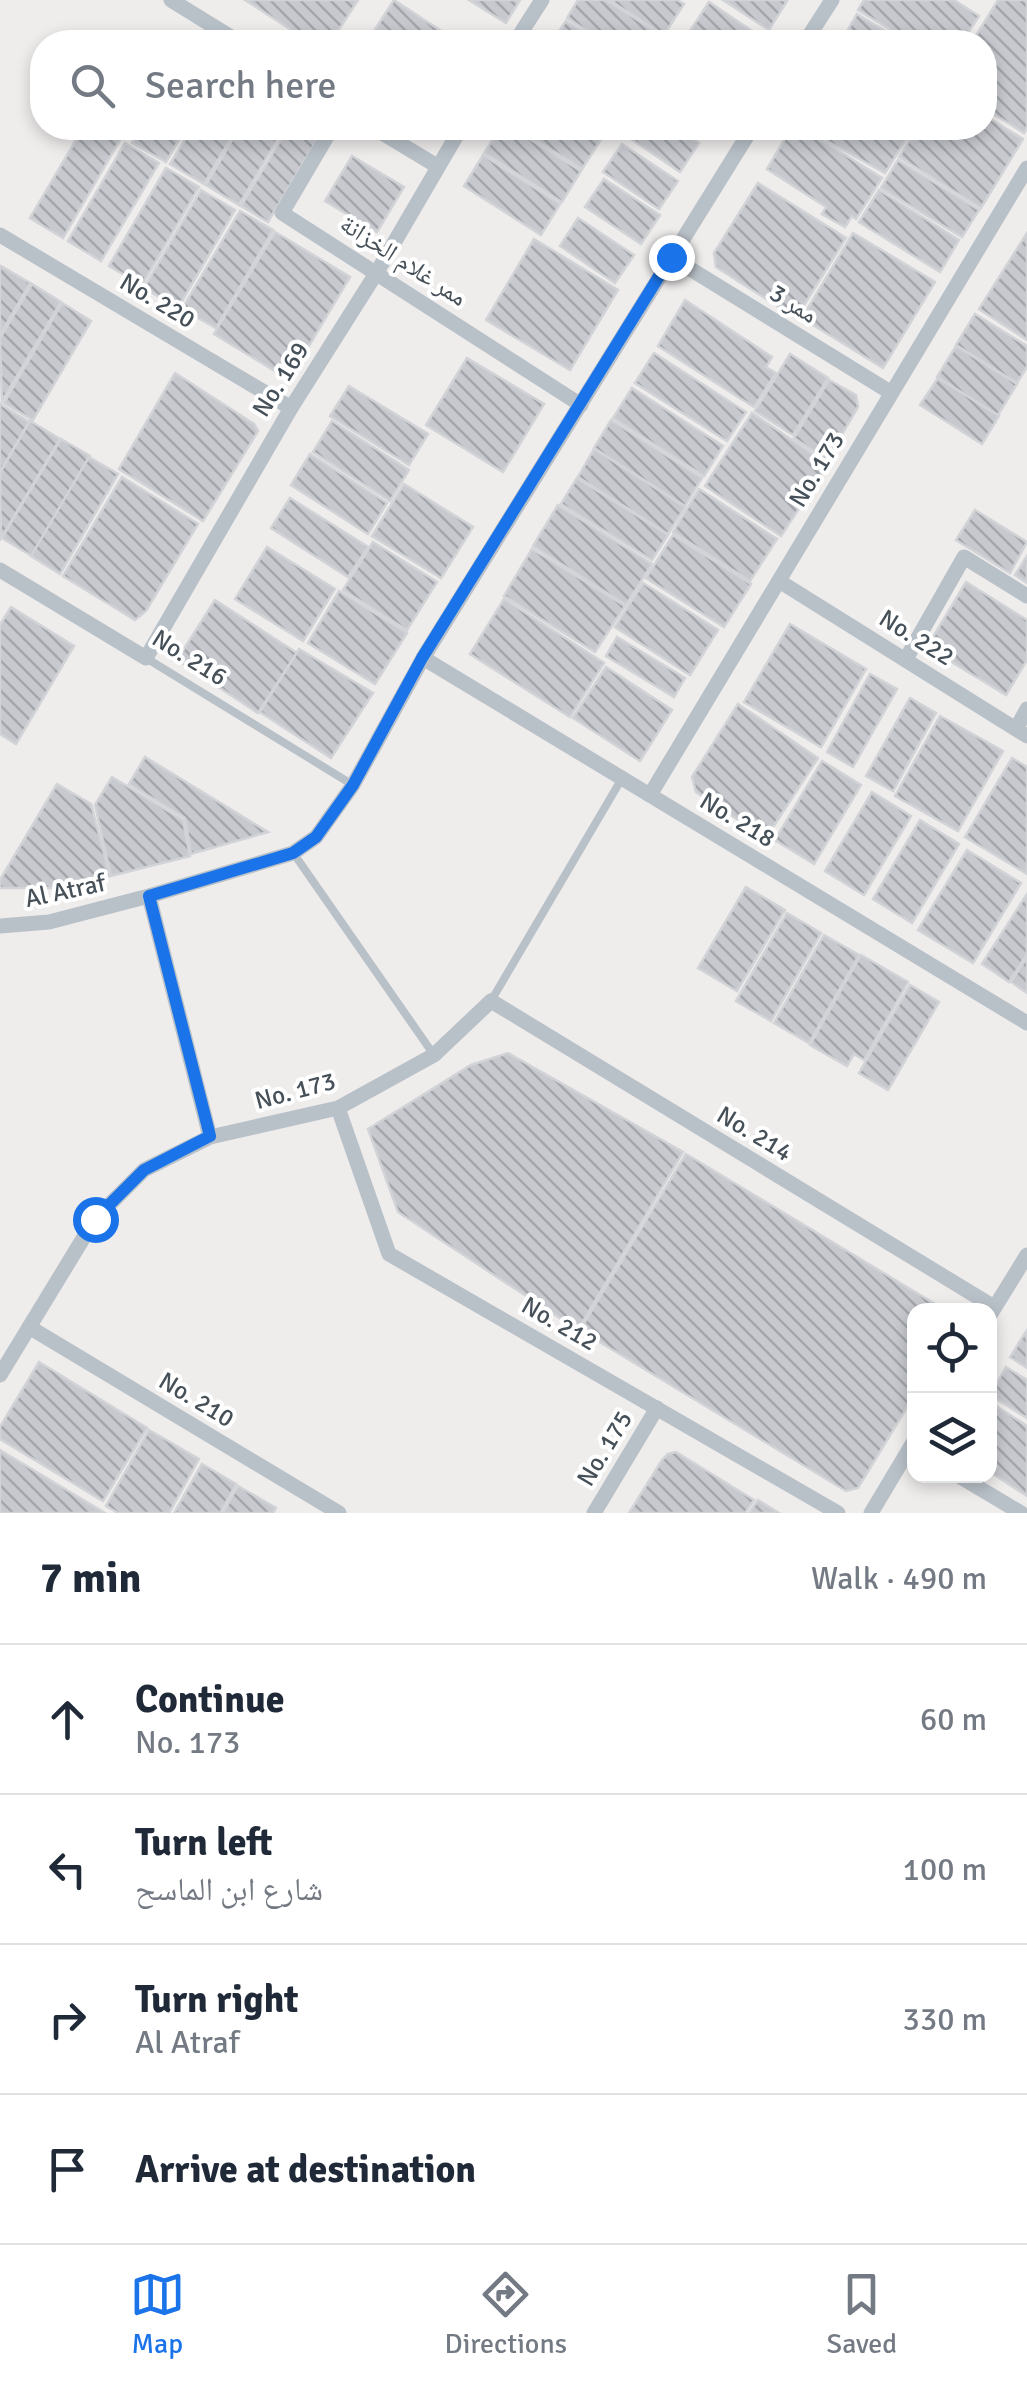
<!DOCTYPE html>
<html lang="en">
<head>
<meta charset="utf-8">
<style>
  :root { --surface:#fff; --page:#f2f2f3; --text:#1f2937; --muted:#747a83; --line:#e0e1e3; --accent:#1a73e8 }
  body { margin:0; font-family:Signika,"Noto Naskh Arabic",sans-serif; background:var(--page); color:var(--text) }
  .controls { position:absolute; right:30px; bottom:30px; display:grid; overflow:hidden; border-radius:20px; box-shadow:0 5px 15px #0003 }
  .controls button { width:90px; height:90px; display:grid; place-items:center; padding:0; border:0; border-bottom:2px solid var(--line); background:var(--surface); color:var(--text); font:50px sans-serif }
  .stop { position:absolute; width:30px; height:30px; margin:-22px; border:8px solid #1a73e8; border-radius:50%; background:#fff }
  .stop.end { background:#1a73e8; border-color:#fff; box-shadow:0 2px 10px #0008 }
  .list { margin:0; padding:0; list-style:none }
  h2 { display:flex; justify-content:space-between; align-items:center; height:130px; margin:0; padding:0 40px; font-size:42px }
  h2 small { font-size:32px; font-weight:400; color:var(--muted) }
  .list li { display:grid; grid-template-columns:65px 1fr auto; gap:30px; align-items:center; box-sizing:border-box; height:150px; padding:0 40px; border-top:2px solid var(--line) }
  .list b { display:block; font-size:38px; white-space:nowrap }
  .list p { margin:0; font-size:32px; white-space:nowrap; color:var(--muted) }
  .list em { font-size:32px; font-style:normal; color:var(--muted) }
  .icon { flex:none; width:55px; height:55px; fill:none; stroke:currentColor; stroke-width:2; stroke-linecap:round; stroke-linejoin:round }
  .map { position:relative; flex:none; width:1027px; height:1513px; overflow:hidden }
  .search { position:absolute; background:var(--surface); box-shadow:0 5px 15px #0003; left:30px; right:30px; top:30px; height:110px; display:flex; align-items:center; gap:25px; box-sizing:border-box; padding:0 35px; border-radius:40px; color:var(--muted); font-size:38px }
  .sheet { height:730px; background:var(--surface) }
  nav { display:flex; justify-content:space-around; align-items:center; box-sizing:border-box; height:140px; border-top:2px solid var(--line); background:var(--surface); font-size:28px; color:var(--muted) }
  nav a { display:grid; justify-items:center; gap:5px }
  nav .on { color:var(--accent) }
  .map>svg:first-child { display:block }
  .building { fill:url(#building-back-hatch); stroke:#d1d3d7; stroke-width:2.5 }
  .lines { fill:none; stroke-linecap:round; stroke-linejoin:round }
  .lane { stroke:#b9c1c8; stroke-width:8 }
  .street { stroke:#b9c1c8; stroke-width:15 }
  .route { stroke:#1a73e8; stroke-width:12 }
  .labels { text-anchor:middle; stroke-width:8; stroke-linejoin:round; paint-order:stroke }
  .street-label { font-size:25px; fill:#465058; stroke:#fff }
</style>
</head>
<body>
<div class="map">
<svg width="1027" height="1513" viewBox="0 0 1027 1513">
  <defs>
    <pattern id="building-back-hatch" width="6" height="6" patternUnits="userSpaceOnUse" patternTransform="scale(2.5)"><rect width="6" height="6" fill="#c7c9cf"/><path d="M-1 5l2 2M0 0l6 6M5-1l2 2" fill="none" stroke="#a3a6ab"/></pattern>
  </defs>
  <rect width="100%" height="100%" fill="#efecec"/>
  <g class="building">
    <path d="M245,0H358L331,42H310Z"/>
    <path d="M394,0L458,42H367Z"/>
    <path d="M469,0H520L506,23Z"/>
    <path d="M578,0H606L663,36L659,42H605L567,18Z"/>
    <path d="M609,0H677L684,4L664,35Z"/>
    <path d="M723,0H785L787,1L769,30Z"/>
    <path d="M864,0H954L979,16L962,42H911L858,10Z"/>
    <path d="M998,0H1027V128L1024,133L984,108V42H972Z"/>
    <path d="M709,2L764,39L762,42H708L690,31Z"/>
    <path d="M857,14L904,42H841Z"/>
    <path d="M566,21L601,42H552Z"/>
    <path d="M984,115L1023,139L981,208L899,157L917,128H984Z"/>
    <path d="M83,128H100L120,140L63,238L30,218Z"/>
    <path d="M141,128H186L166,162L132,143Z"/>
    <path d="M192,128H237L204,184L170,164Z"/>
    <path d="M239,128H284L239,205L206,185Z"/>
    <path d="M288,128H324L268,222L241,206Z"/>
    <path d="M500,128H512L581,171L562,202L484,153Z"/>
    <path d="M517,128H585L602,138L582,169Z"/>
    <path d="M630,128H675L699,143L680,172L625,135Z"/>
    <path d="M791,128H802L882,178L856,219L852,216L845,227L822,214L826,207L767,169Z"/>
    <path d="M818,128H913L885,173L827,141L829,138Z"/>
    <path d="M125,143L159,163L101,261L68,241Z"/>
    <path d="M622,144L678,181L659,209L603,172Z"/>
    <path d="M483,155L560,204L541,235L464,186Z"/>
    <path d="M352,156L404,187L377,232L325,201Z"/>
    <path d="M898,160L979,210L962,237L881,188Z"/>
    <path d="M166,168L199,187L142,285L109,266Z"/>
    <path d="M604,179L660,215L641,244L585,207Z"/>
    <path d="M758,183L846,238L796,318L716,267L714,253Z"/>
    <path d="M201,190L235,210L178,308L144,288Z"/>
    <path d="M879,190L959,240L940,272L859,222Z"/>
    <path d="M240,211L273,230L216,328L182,309Z"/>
    <path d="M578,218L634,255L615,283L560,246Z"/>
    <path d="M275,232L350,277L294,371L283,376L214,334Z"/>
    <path d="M853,233L935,282L883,368L802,318Z"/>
    <path d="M1027,233V340L979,309Z"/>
    <path d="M534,239L618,290L570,370L486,320Z"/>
    <path d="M1,266L30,283L0,335V268Z"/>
    <path d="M32,284L61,302L2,401L0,338Z"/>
    <path d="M685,300L772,357L766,367L776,373L754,407L658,346Z"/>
    <path d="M62,303L91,321L33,420L4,403Z"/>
    <path d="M975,314L1027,346V367L1017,383L956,345Z"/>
    <path d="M956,346L1017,384L998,415L937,377Z"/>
    <path d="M654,353L746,412L727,441L635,383Z"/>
    <path d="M790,354L828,378L793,435L755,411Z"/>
    <path d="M467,358L544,404L503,472L426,425Z"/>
    <path d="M175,373L254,424L258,431L203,521L119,469Z"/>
    <path d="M938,378L999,416L982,444L920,405Z"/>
    <path d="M829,380L856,395L858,407L827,460L794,438Z"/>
    <path d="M349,386L428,434L409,465L330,416Z"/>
    <path d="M632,388L723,446L704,476L613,418Z"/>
    <path d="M0,404L29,422L0,472Z"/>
    <path d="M752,413L828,464L781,536L705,486Z"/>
    <path d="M611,420L702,478L685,506L594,448Z"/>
    <path d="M30,421L60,439L1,538L0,473Z"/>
    <path d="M332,421L409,470L390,501L313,452Z"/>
    <path d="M61,439L90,456L32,556L2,538Z"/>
    <path d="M594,449L685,507L668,534L578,477Z"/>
    <path d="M310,454L387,503L368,534L291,485Z"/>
    <path d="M89,457L118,474L60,574L31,556Z"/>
    <path d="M122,477L198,524L146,611L135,620L63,576Z"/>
    <path d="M577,478L668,535L652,560L561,504Z"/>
    <path d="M404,484L473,527L441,578L372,536Z"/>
    <path d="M699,489L777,539L750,581L673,532Z"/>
    <path d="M290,498L368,547L348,577L271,528Z"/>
    <path d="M558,505L652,564L626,605L533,546Z"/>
    <path d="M975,510L1027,542L1010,573L956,540Z"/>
    <path d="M673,535L751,584L724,627L646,578Z"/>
    <path d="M373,542L437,582L407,630L343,590Z"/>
    <path d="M267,547L335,589L303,641L235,599Z"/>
    <path d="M532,549L625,606L595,652L504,596Z"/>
    <path d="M1027,556V583L1015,575Z"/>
    <path d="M966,582L1027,620V660L1006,695L927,647Z"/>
    <path d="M643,583L718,630L690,675L615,627Z"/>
    <path d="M339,591L407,633L375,684L308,643Z"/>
    <path d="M504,599L604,663L570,717L470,654Z"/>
    <path d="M215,600L297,653L258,713L177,660Z"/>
    <path d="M11,607L74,646L16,744L0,734V625Z"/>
    <path d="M790,624L866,669L821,747L744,702Z"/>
    <path d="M617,637L685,678L674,697L606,656Z"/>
    <path d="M299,649L373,693L331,758L260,712Z"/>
    <path d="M606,667L672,710L640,761L573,718Z"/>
    <path d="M870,674L897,689L853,767L827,752Z"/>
    <path d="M910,698L936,713L893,791L866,776Z"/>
    <path d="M738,704L818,758L766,838L696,792L692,777Z"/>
    <path d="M940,716L1003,751L958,831L895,796Z"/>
    <path d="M145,757L268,832L191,854L185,818L129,784Z"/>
    <path d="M1012,758L1027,767V874L965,837Z"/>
    <path d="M822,761L861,785L814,864L775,840Z"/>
    <path d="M112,777L183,820L190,856L111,876L95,805Z"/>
    <path d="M57,784L91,804L110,876L54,888H0V880Z"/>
    <path d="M872,792L911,816L864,895L825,871Z"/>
    <path d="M920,820L959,844L912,923L873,899Z"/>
    <path d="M967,850L1021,883L973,963L918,930Z"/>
    <path d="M746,887L785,910L737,991L698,968Z"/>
    <path d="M1027,894V954L1009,982L982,964Z"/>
    <path d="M787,913L821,933L771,1021L736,1001Z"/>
    <path d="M824,935L859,955L809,1043L774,1023Z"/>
    <path d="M861,955L908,982L864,1060L854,1054L847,1066L810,1045Z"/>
    <path d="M1027,957V993L1011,982Z"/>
    <path d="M910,985L939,1002L888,1090L859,1073Z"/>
    <path d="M508,1053L683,1152L578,1330L398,1212L368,1129L471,1065Z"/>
    <path d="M686,1154L945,1310H914V1396L858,1488L846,1491L580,1330Z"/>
    <path d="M1027,1330V1368L1010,1357Z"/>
    <path d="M39,1362L147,1428L103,1501L0,1439V1427Z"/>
    <path d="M1006,1367L1027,1380V1418L990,1395Z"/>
    <path d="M990,1402L1027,1426V1496L990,1472Z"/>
    <path d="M149,1430L199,1459L169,1513H118L106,1506Z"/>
    <path d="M0,1450L105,1513H0Z"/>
    <path d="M676,1452L754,1500L745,1513H629L662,1460L668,1454Z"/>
    <path d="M202,1464L236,1484L220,1513H174Z"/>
    <path d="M238,1486L276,1508L273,1513H223Z"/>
    <path d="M758,1500L779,1513H749Z"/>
  </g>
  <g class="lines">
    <g class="lane">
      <path d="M146,658L353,785"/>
      <path d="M294,854L434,1055"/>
      <path d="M491,1001L621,780"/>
    </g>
    <g class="street">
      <path d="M171,0L239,42"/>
      <path d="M515,42L542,0"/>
      <path d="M805,42L832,0"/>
      <path d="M332,128L282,213L581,405"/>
      <path d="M374,128L437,166"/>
      <path d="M0,235L291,408"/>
      <path d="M671,257L890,392"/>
      <path d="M0,570L146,658L291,408L377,272L461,128"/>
      <path d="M779,581L1027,736"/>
      <path d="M423,658L1027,1023"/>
      <path d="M906,659L964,557L1027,596"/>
      <path d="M1016,729L1027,709"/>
      <path d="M650,795L1027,168"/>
      <path d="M149,896L210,1137"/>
      <path d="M0,926L49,922L149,896L293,853L316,837L353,785L423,658L752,128"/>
      <path d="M338,1108L389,1254L838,1513"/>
      <path d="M990,1315L1027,1255"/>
      <path d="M29,1327L339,1513"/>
      <path d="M0,1375L95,1219L144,1170L210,1137L338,1108L434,1055L491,1001L994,1307"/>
      <path d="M959,1476L1021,1513"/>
      <path d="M594,1513L657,1408"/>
      <path d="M871,1513L914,1441"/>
    </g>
  </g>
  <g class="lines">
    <path class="route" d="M95,1219L144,1170L210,1136L149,896L293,853L316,837L353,785L422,658L671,257"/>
  </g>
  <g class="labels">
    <g class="street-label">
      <text transform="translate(404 260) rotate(33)" y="9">ممر غلام الخزانة</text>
      <text transform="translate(158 300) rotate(31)" y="9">No. 220</text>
      <text transform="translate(794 303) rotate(32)" y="9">ممر 3</text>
      <text transform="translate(280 379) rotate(-58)" y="9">No. 169</text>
      <text transform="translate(816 469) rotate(-59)" y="9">No. 173</text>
      <text transform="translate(917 637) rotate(32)" y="9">No. 222</text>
      <text transform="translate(190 657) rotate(32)" y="9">No. 216</text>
      <text transform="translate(738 819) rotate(31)" y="9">No. 218</text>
      <text transform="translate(65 890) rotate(-12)" y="9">Al Atraf</text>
      <text transform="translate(295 1090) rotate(-15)" y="9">No. 173</text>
      <text transform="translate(755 1133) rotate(31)" y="9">No. 214</text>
      <text transform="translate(560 1323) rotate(30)" y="9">No. 212</text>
      <text transform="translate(197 1399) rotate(31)" y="9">No. 210</text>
      <text transform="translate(604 1448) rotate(-59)" y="9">No. 175</text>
    </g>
  </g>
</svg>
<div class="controls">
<button><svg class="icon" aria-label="locate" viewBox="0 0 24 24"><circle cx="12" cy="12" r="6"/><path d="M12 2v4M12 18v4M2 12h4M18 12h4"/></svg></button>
<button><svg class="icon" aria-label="layers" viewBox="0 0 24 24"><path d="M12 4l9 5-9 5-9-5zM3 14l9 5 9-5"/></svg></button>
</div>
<div class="stop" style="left:95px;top:1219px"></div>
<div class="stop end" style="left:671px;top:257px"></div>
<div class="search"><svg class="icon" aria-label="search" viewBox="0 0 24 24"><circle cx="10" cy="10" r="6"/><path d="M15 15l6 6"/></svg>Search here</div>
</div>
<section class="sheet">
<h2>7 min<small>Walk · 490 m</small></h2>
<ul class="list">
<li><svg class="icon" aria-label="ahead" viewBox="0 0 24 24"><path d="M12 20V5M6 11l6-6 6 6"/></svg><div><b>Continue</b><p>No. 173</p></div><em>60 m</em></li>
<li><svg class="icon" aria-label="left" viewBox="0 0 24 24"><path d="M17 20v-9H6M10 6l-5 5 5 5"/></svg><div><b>Turn left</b><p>شارع ابن الماسح</p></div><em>100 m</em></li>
<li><svg class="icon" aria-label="right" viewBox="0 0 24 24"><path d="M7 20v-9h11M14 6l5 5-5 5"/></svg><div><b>Turn right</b><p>Al Atraf</p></div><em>330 m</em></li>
<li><svg class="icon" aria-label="arrive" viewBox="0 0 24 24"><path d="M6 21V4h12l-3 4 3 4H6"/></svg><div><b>Arrive at destination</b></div></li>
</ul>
</section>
<nav>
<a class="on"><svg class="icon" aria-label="map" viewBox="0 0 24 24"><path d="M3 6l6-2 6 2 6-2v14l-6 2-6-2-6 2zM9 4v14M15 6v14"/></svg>Map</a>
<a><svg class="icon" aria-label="directions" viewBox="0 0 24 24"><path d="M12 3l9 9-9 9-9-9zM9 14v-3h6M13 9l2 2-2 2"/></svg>Directions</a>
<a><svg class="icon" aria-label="saved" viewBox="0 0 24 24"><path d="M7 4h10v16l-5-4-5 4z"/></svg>Saved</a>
</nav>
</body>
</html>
